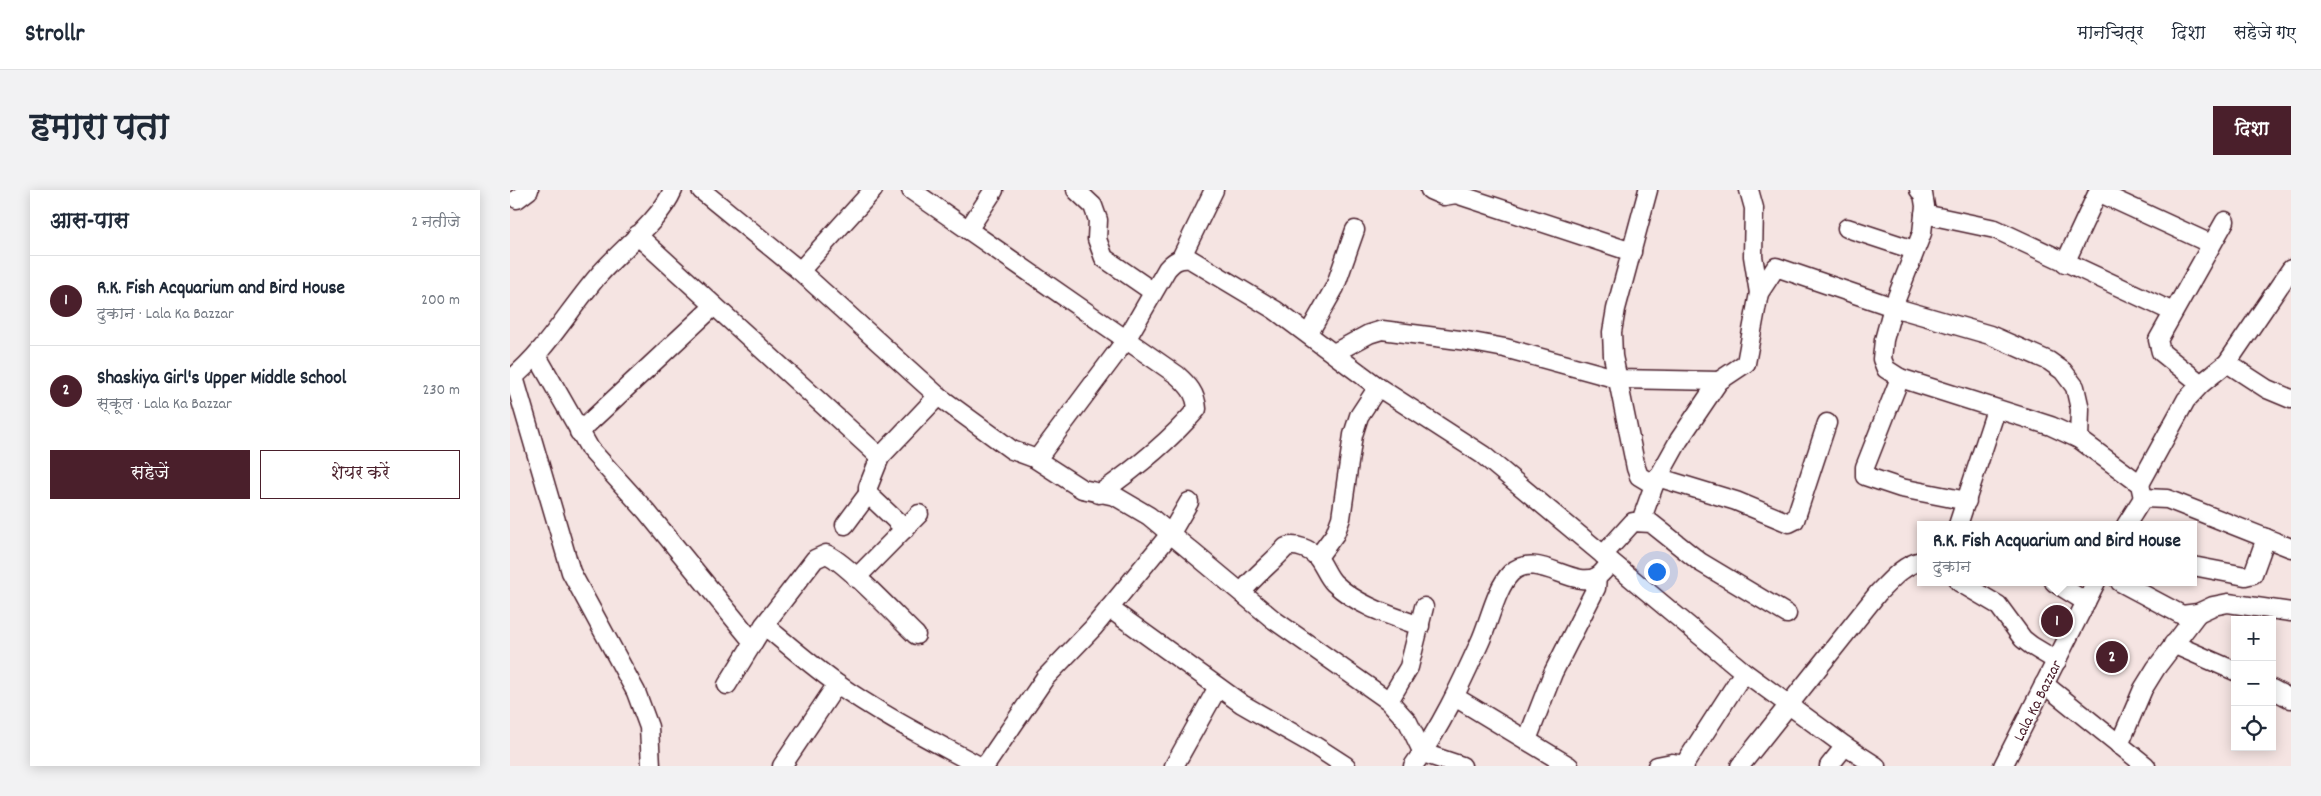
<!DOCTYPE html>
<html lang="hi">
<head>
<meta charset="utf-8">
<style>
  :root { --surface:#fff; --page:#f2f2f3; --text:#1f2937; --muted:#747a83; --line:#e0e1e3; --accent:#4a1f2b }
  body { margin:0; font-family:Dekko,"Playpen Sans Deva",sans-serif; background:var(--page); color:var(--text) }
  .controls { position:absolute; right:15px; bottom:15px; display:grid; overflow:hidden; border-radius:0px; box-shadow:0 2px 12px #0003 }
  .controls button { width:45px; height:45px; display:grid; place-items:center; padding:0; border:0; border-bottom:1px solid var(--line); background:var(--surface); color:var(--text); font:25px sans-serif }
  .you { position:absolute; left:1146px; top:381px; width:18px; height:18px; margin:-12px; border:4px solid #fff; border-radius:50%; background:#1a73e8; box-shadow:0 0 0 8px #1a73e833 }
  .badge { display:grid; place-items:center; width:32px; height:32px; border-radius:50%; background:var(--accent); color:#fff; font-size:16px; font-weight:700 }
  .pin { position:absolute; translate:-50% -50%; border:2px solid #fff; box-shadow:0 1px 5px #0006 }
  .popup { position:absolute; left:1407px; top:331px; width:280px; height:65px; box-sizing:border-box; display:grid; place-content:center; border-radius:0px; background:var(--surface); filter:drop-shadow(0 1px 4px #0005); font-size:16px; white-space:nowrap; color:var(--muted) }
  .popup b { font-size:19px; color:var(--text) }
  .popup::after { content:''; position:absolute; left:50%; top:100%; margin-left:-10px; border:10px solid transparent; border-top-color:var(--surface) }
  .list { margin:0; padding:0; list-style:none }
  h2 { display:flex; justify-content:space-between; align-items:center; height:65px; margin:0; padding:0 20px; font-size:21px }
  h2 small { font-size:16px; font-weight:400; color:var(--muted) }
  .list li { display:grid; grid-template-columns:32px 1fr auto; gap:15px; align-items:center; box-sizing:border-box; height:90px; padding:0 20px; border-top:1px solid var(--line) }
  .list b { display:block; font-size:19px; white-space:nowrap }
  .list p { margin:0; font-size:16px; white-space:nowrap; color:var(--muted) }
  .list em { font-size:16px; font-style:normal; color:var(--muted) }
  .actions { display:flex; gap:10px; padding:15px 20px }
  .actions a { flex:1; padding:11px 0; border:1px solid var(--accent); border-radius:0px; text-align:center; font-size:18px; color:var(--accent) }
  .actions .main { background:var(--accent); color:#fff }
  .icon { flex:none; width:28px; height:28px; fill:none; stroke:currentColor; stroke-width:2; stroke-linecap:round; stroke-linejoin:round }
  .map { position:relative; flex:none; width:1781px; height:576px; overflow:hidden; border-radius:0px }
  header { display:flex; align-items:center; gap:30px; box-sizing:border-box; height:70px; padding:0 25px; background:var(--surface); border-bottom:1px solid var(--line) }
  header strong { font-size:24px }
  nav { display:flex; gap:28px; margin-inline-start:auto; font-size:18px }
  .intro { display:flex; align-items:center; justify-content:space-between; box-sizing:border-box; height:120px; padding:0 30px }
  h1 { margin:0; font-size:35px }
  .button { padding:12px 22px; border-radius:0px; background:var(--accent); color:#fff; font-size:18px; font-weight:700 }
  main { display:flex; gap:30px; padding:0 30px }
  aside { flex:1; background:var(--surface); border-radius:0px; box-shadow:0 2px 12px #0003 }
  .map>svg:first-child { display:block }
  .lines { fill:none; stroke-linecap:round; stroke-linejoin:round }
  .minor-casing { stroke:#4a1f2b; stroke-width:21 }
  .minor { stroke:#fff; stroke-width:18 }
  .labels { text-anchor:middle; stroke-width:4.5; stroke-linejoin:round; paint-order:stroke }
  .street-label { font-size:16px; fill:#4a1f2b; stroke:#fff }
</style>
</head>
<body>
<header>
<strong>Strollr</strong>
<nav><a>मानचित्र</a><a>दिशा</a><a>सहेजे गए</a></nav>
</header>
<div class="intro"><h1>हमारा पता</h1><a class="button">दिशा</a></div>
<main>
<aside>
<h2>आस-पास<small>2 नतीजे</small></h2>
<ul class="list">
<li><span class="badge">1</span><div><b>R.K. Fish Acquarium and Bird House</b><p>दुकान · Lala Ka Bazzar</p></div><em>200 m</em></li>
<li><span class="badge">2</span><div><b>Shaskiya Girl's Upper Middle School</b><p>स्कूल · Lala Ka Bazzar</p></div><em>230 m</em></li>
</ul>
<div class="actions"><a class="main">सहेजें</a><a>शेयर करें</a></div>
</aside>
<div class="map">
<svg width="1781" height="576" viewBox="0 0 1781 576">
  <rect width="100%" height="100%" fill="#f5e4e2"/>
  <filter id="ink" filterUnits="userSpaceOnUse"><feTurbulence type="fractalNoise" baseFrequency=".02" numOctaves="2"/><feDisplacementMap in="SourceGraphic" scale="10" xChannelSelector="R" yChannelSelector="G"/><feConvolveMatrix kernelMatrix="1 2 1 2 8 2 1 2 1" color-interpolation-filters="sRGB"/></filter>
  <g filter="url(#ink)">
    <g class="lines">
      <defs>
        <g id="minor">
          <path d="M191,0L290,81L428,206L502,260L524,268L530,265L616,150L657,79C664,71 669,68 680,69L765,120L868,197L973,265L1234,482L1335,556L1366,576"/>
          <path d="M401,0L667,185C678,195 686,203 687,219C659,252 625,279 589,304"/>
          <path d="M566,0L583,16L588,30L587,49L594,68L642,101"/>
          <path d="M920,0L934,6L946,4L950,0"/>
          <path d="M1138,0L1106,119L1102,142L1103,166L1126,278L1129,286L1144,295L1169,250L1209,191L1236,173L1249,103L1266,77L1383,117L1480,145L1539,171L1553,181L1565,197L1570,219L1569,249"/>
          <path d="M1239,0L1244,18L1243,66L1249,103"/>
          <path d="M1409,0L1413,4L1415,16L1412,43L1383,117L1374,150L1372,169L1376,179L1390,188L1541,236L1569,249L1630,294L1633,308"/>
          <path d="M1588,2L1701,54"/>
          <path d="M946,4L1122,62"/>
          <path d="M7,9L19,0"/>
          <path d="M1414,24L1485,39L1663,122"/>
          <path d="M1337,38L1404,60"/>
          <path d="M458,40L484,0"/>
          <path d="M127,45L370,267L428,206"/>
          <path d="M671,68L704,0"/>
          <path d="M1555,73L1589,0"/>
          <path d="M290,81L363,0"/>
          <path d="M799,143L825,97L845,40"/>
          <path d="M824,163L859,144L872,140L957,151L995,158L1108,189L1209,191"/>
          <path d="M27,166L80,259L137,322L243,452"/>
          <path d="M1717,173L1757,199L1781,209"/>
          <path d="M4,187L61,382L126,502L139,537L141,576"/>
          <path d="M1390,188L1355,277V286L1391,298L1457,311"/>
          <path d="M0,190C36,161 58,121 88,86C111,59 149,32 163,0"/>
          <path d="M1691,194L1651,162L1648,150L1715,31"/>
          <path d="M69,242L204,116"/>
          <path d="M370,267L358,297V304L395,339"/>
          <path d="M524,268L572,299L605,306L639,326L764,430L879,511L898,532L913,563L952,576"/>
          <path d="M1147,287L1226,311L1279,333L1285,330L1287,324L1317,233"/>
          <path d="M1630,294L1676,210L1691,194L1717,173L1781,79"/>
          <path d="M1633,308L1657,309L1781,358"/>
          <path d="M1131,331L1144,295"/>
          <path d="M335,335L358,304"/>
          <path d="M1448,335L1486,220"/>
          <path d="M1616,335L1633,308"/>
          <path d="M1093,365L1123,332L1141,333L1190,372L1277,424"/>
          <path d="M808,367L825,344L831,328L843,245L849,226L868,197"/>
          <path d="M1683,376L1735,386L1743,384L1756,348"/>
          <path d="M346,388L409,324"/>
          <path d="M1449,392L1488,415L1513,449L1522,456L1547,471"/>
          <path d="M1544,392L1576,412"/>
          <path d="M1610,392L1672,425L1688,423L1703,416L1718,413L1781,422"/>
          <path d="M732,402C745,385 762,373 776,357C786,354 800,359 807,367C814,375 817,386 824,393C848,416 879,425 910,436"/>
          <path d="M599,418L732,514L802,554L836,576"/>
          <path d="M254,435C278,455 301,475 326,493C371,525 421,550 469,576"/>
          <path d="M1663,454L1725,481"/>
          <path d="M1534,494L1636,576"/>
          <path d="M217,495L254,435L305,369L316,364C335,371 388,428 406,445"/>
          <path d="M1762,499L1781,509"/>
          <path d="M945,507L1059,576"/>
          <path d="M879,511L899,477L914,417"/>
          <path d="M1017,550L1043,483L1086,398L1087,387"/>
          <path d="M1609,555L1633,499L1646,478L1688,423"/>
          <path d="M272,576L327,494"/>
          <path d="M475,576L535,488L583,438L661,343L679,312"/>
          <path d="M664,576L708,497"/>
          <path d="M903,576C931,537 950,496 970,452C979,433 986,398 1001,383C1026,359 1065,401 1088,386C1093,383 1097,376 1101,372"/>
          <path d="M1147,576L1162,573L1174,575"/>
          <path d="M1175,576L1174,575L1234,482"/>
          <path d="M1230,576L1368,403C1381,390 1393,375 1411,371"/>
          <path d="M1319,576L1335,556"/>
          <path id="s1" d="M1493,576L1586,392"/>
        </g>
      </defs>
      <use href="#minor" class="minor-casing"/>
      <use href="#minor" class="minor"/>
    </g>
  </g>
  <g class="labels">
    <g class="street-label">
      <text dy="6" stroke="none"><textPath href="#s1" startOffset="74">Lala Ka Bazzar</textPath></text>
    </g>
  </g>
</svg>
<div class="controls">
<button>+</button>
<button>−</button>
<button><svg class="icon" aria-label="locate" viewBox="0 0 24 24"><circle cx="12" cy="12" r="6"/><path d="M12 2v4M12 18v4M2 12h4M18 12h4"/></svg></button>
</div>
<div class="you"></div>
<div class="pin badge" style="left:1547px;top:431px">1</div>
<div class="popup"><b>R.K. Fish Acquarium and Bird House</b>दुकान</div>
<div class="pin badge" style="left:1602px;top:467px">2</div>
</div>
</main>
</body>
</html>
